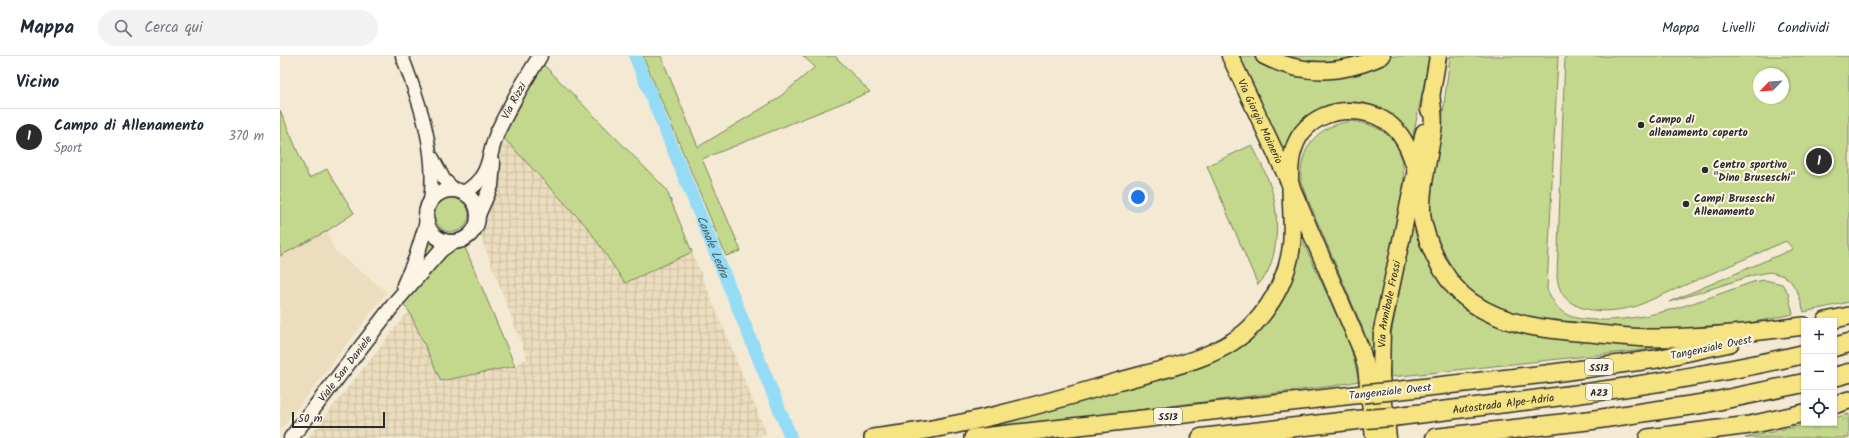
<!DOCTYPE html>
<html lang="it">
<head>
<meta charset="utf-8">
<style>
  :root { --surface:#fff; --page:#f2f2f3; --text:#1f2937; --muted:#747a83; --line:#e0e1e3; --accent:#2b2b2b }
  body { margin:0; font-family:Kalam,sans-serif; background:var(--page); color:var(--text) }
  .controls { position:absolute; right:12px; bottom:12px; display:grid; overflow:hidden; border-radius:0px; box-shadow:0 1px 3px #0004 }
  .controls button { width:36px; height:36px; display:grid; place-items:center; padding:0; border:0; border-bottom:1px solid var(--line); background:var(--surface); color:var(--text); font:20px sans-serif }
  .compass { position:absolute; left:1473px; top:12px; width:36px; height:36px; border-radius:50%; background:var(--surface); box-shadow:0 1px 3px #0004; rotate:245deg }
  .scale { position:absolute; left:12px; bottom:10px; width:93px; box-sizing:border-box; padding-left:4px; border:2px solid #2b2b2b; border-top:0; font-size:11px; line-height:14px; white-space:nowrap; color:#2b2b2b; -webkit-text-stroke:3px #fcf5e5; paint-order:stroke }
  .you { position:absolute; left:858px; top:141px; width:14px; height:14px; margin:-10px; border:3px solid #fff; border-radius:50%; background:#1a73e8; box-shadow:0 0 0 6px #1a73e833 }
  .badge { display:grid; place-items:center; width:26px; height:26px; border-radius:50%; background:var(--accent); color:#fff; font-size:13px; font-weight:700 }
  .pin { position:absolute; translate:-50% -50%; border:2px solid #fff; box-shadow:0 1px 4px #0006 }
  .list { margin:0; padding:0; list-style:none }
  h2 { display:flex; justify-content:space-between; align-items:center; height:52px; margin:0; padding:0 16px; font-size:17px }
  h2 small { font-size:13px; font-weight:400; color:var(--muted) }
  .list li { display:grid; grid-template-columns:26px 1fr auto; gap:12px; align-items:center; box-sizing:border-box; height:56px; padding:0 16px; border-top:1px solid var(--line) }
  .list b { display:block; font-size:15px; white-space:nowrap }
  .list p { margin:0; font-size:13px; white-space:nowrap; color:var(--muted) }
  .list em { font-size:13px; font-style:normal; color:var(--muted) }
  .icon { flex:none; width:22px; height:22px; fill:none; stroke:currentColor; stroke-width:2; stroke-linecap:round; stroke-linejoin:round }
  .map { position:relative; flex:none; width:1569px; height:382px; overflow:hidden }
  header { display:flex; align-items:center; gap:24px; box-sizing:border-box; height:56px; padding:0 20px; background:var(--surface); border-bottom:1px solid var(--line) }
  header strong { font-size:19px }
  nav { display:flex; gap:22px; margin-inline-start:auto; font-size:14px }
  .search { width:280px; height:36px; background:var(--page); display:flex; align-items:center; gap:10px; box-sizing:border-box; padding:0 14px; border-radius:22px; color:var(--muted); font-size:15px }
  main { display:flex }
  aside { flex:1; background:var(--surface) }
  .map>svg:first-child { display:block }
  .built { fill:#ebddbe }
  .industrial { fill:url(#industrial-grid) }
  .green { fill:#c4d88d; stroke:#78825c; fill-rule:evenodd }
  .forest { fill:url(#forest-crowns); stroke:#78825c }
  .lines { fill:none; stroke-linecap:round; stroke-linejoin:round }
  .canal { stroke:#94dcf6; stroke-width:13 }
  .tertiary-casing { stroke:#2b2b2b; stroke-width:15 }
  .secondary-casing { stroke:#2b2b2b; stroke-width:17 }
  .primary-casing { stroke:#2b2b2b; stroke-width:19 }
  .trunk-casing { stroke:#2b2b2b; stroke-width:20 }
  .motorway-casing { stroke:#2b2b2b; stroke-width:21 }
  .tertiary { stroke:#fcf5e5; stroke-width:12 }
  .secondary { stroke:#fcf5e5; stroke-width:14 }
  .primary { stroke:#f6e381; stroke-width:16 }
  .trunk { stroke:#f6e381; stroke-width:17 }
  .motorway { stroke:#f6e381; stroke-width:18 }
  .trunk-bridge-casing { stroke:#2b2b2b; stroke-width:20; stroke-linecap:butt }
  .motorway-bridge-casing { stroke:#2b2b2b; stroke-width:21; stroke-linecap:butt }
  .trunk-bridge { stroke:#f6e381; stroke-width:17 }
  .motorway-bridge { stroke:#f6e381; stroke-width:18 }
  .poi-dot { fill:#2b2b2b; stroke:#fcf5e5; stroke-width:1.5 }
  .labels { text-anchor:middle; stroke-width:4; stroke-linejoin:round; paint-order:stroke }
  .shield { fill:#fcf5e5; stroke:#6a6863; stroke-width:1 }
  .shield-label { font-size:10px; font-weight:bold; fill:#2b2b2b }
  .street-label { font-size:11px; fill:#2b2b2b; stroke:#fcf5e5 }
  .poi-label { font-size:11px; font-weight:bold; fill:#2b2b2b; stroke:#fcf5e5; text-anchor:start }
  .water-label { font-size:12px; font-style:italic; fill:#45575e; stroke:#fcf5e5 }
</style>
</head>
<body>
<header>
<strong>Mappa</strong>
<div class="search"><svg class="icon" aria-label="search" viewBox="0 0 24 24"><circle cx="10" cy="10" r="6"/><path d="M15 15l6 6"/></svg>Cerca qui</div>
<nav><a>Mappa</a><a>Livelli</a><a>Condividi</a></nav>
</header>
<main>
<aside>
<h2>Vicino<small></small></h2>
<ul class="list">
<li><span class="badge">1</span><div><b>Campo di Allenamento</b><p>Sport</p></div><em>370 m</em></li>
</ul>
</aside>
<div class="map">
<svg width="1569" height="382" viewBox="0 0 1569 382">
  <defs>
    <pattern id="industrial-grid" width="8" height="8" patternUnits="userSpaceOnUse"><rect width="8" height="8" fill="#ebddbe"/><path d="M0 4h8M4 0v8" fill="none" stroke="#cabea3"/></pattern>
    <pattern id="forest-crowns" width="20" height="18" patternUnits="userSpaceOnUse"><rect width="20" height="18" fill="#c4d88d"/><path d="M2 6a3 3 0 1 1 6 0M12 15a3 3 0 1 1 6 0" fill="none" stroke="#a9ba7a"/></pattern>
  </defs>
  <rect width="100%" height="100%" fill="#f4ead3"/>
  <filter id="ink" filterUnits="userSpaceOnUse"><feTurbulence type="fractalNoise" baseFrequency=".025" numOctaves="2"/><feDisplacementMap in="SourceGraphic" scale="8" xChannelSelector="R" yChannelSelector="G"/><feConvolveMatrix kernelMatrix="1 2 1 2 8 2 1 2 1" color-interpolation-filters="sRGB"/></filter>
  <g filter="url(#ink)">
    <path class="built" d="M47,175L54,194L107,236L0,375V200Z"/>
    <path class="industrial" d="M223,81L308,172L345,227L412,196L487,379L459,382H28L129,255L161,325L235,310L247,302L201,181L217,132Z"/>
    <g class="green">
      <path d="M363,0H381L418,91L496,44L535,11L523,0H555L590,36L422,103L461,195L446,200Z"/>
      <path d="M956,0H971L996,11H1092L1114,0H1150L1133,80L1132,81C1113,46 1063,35 1030,58C1016,68 1012,81 1002,95Z"/>
      <path d="M999,0H1089L1056,8L1030,7Z"/>
      <path d="M1170,0H1278L1267,233C1271,242 1276,252 1284,257C1293,263 1304,263 1314,264C1370,266 1421,244 1473,226L1485,224L1502,228L1508,237L1513,258L1455,270L1386,277L1302,270L1238,261L1195,241L1180,227L1158,195L1149,160L1152,117L1161,74Z"/>
      <path d="M1285,0H1569V246L1524,256L1518,237L1510,224L1504,220L1490,216L1474,219L1389,246L1513,193L1506,185L1357,250C1335,256 1299,260 1283,239C1280,234 1278,228 1277,222ZM1479,18H1503V42H1479Z"/>
      <path d="M263,8L386,133L412,196L345,227L308,172L223,81Z"/>
      <path d="M0,54L29,122L47,113L74,157L47,175L0,200Z"/>
      <path d="M1073,65C1120,72 1129,102 1121,145L1097,260L1093,308L1083,273L1021,127C1019,91 1037,69 1073,65Z"/>
      <path d="M972,89C979,103 986,117 991,132C999,157 999,193 987,217C985,221 981,225 978,229L927,110Z"/>
      <circle cx="172" cy="159" r="17"/>
      <path d="M1133,167L1147,203L1201,261L1401,290L1111,321L1108,298L1110,283Z"/>
      <path d="M148,178L161,189L136,215Z"/>
      <path d="M1020,179L1070,289L1079,325L1053,330L686,375L960,289Z"/>
      <path d="M184,189L235,310L161,325L129,255L121,247L163,201Z"/>
    </g>
    <path class="forest" d="M1569,358V382H1465L1532,367H1554V362Z"/>
    <g class="lines">
      <path class="canal" id="s1" d="M355,0L511,382"/>
      <defs>
        <g id="tertiary">
          <path d="M122,0C140,47 157,95 150,145"/>
          <path d="M153,102L164,123L175,134"/>
        </g>
        <g id="secondary">
          <circle cx="172" cy="160" r="26"/>
          <path id="s2" d="M184,137C214,118 206,102 218,75C230,49 245,24 260,0"/>
          <path d="M198,159L211,130L213,107"/>
          <path d="M124,229L136,202L147,166"/>
          <path id="s3" d="M11,382L118,243L161,194L172,186"/>
        </g>
        <g id="primary">
          <path id="s4" d="M950,0L1011,130L1081,293L1086,311L1094,382"/>
          <path d="M984,0C1023,20 1063,18 1102,0"/>
          <path d="M1149,54L1158,0"/>
          <path d="M1010,125C1010,109 1011,95 1019,81C1038,50 1086,47 1112,70C1125,81 1131,98 1136,115"/>
          <path id="s5" d="M1108,382L1101,320L1102,274L1144,76"/>
        </g>
        <g id="trunk">
          <path d="M1151,41C1152,51 1154,62 1153,71C1150,100 1137,140 1143,167C1150,196 1167,229 1191,246C1225,270 1269,274 1310,277C1331,279 1352,282 1373,282C1424,282 1474,276 1524,270"/>
          <path d="M1546,265L1569,260"/>
          <path d="M1112,335L1266,318L1377,303L1450,287"/>
          <path d="M1554,349L1569,344"/>
          <path d="M593,382C677,372 757,350 837,326C882,313 942,303 974,268C995,245 1010,215 1012,184C1013,166 1011,147 1011,130"/>
          <path d="M693,382L1083,338"/>
          <path d="M1368,382L1470,369L1524,357"/>
        </g>
        <g id="motorway">
          <path d="M1554,291L1569,287"/>
          <path d="M1554,321L1569,317"/>
          <path id="s6" d="M1112,361C1251,344 1387,330 1524,298"/>
          <path d="M921,382L1086,363"/>
          <path d="M1155,382L1312,364L1427,347L1524,327"/>
        </g>
      </defs>
      <use href="#tertiary" class="tertiary-casing"/>
      <use href="#secondary" class="secondary-casing"/>
      <use href="#primary" class="primary-casing"/>
      <use href="#trunk" class="trunk-casing"/>
      <use href="#motorway" class="motorway-casing"/>
      <use href="#tertiary" class="tertiary"/>
      <use href="#secondary" class="secondary"/>
      <use href="#primary" class="primary"/>
      <use href="#trunk" class="trunk"/>
      <use href="#motorway" class="motorway"/>
      <defs>
        <path id="trunk-bridge" d="M1083,338L1112,335"/>
        <path id="motorway-bridge" d="M1086,363L1112,361"/>
      </defs>
      <use href="#trunk-bridge" class="trunk-bridge-casing"/>
      <use href="#motorway-bridge" class="motorway-bridge-casing"/>
      <use href="#trunk-bridge" class="trunk-bridge"/>
      <use href="#motorway-bridge" class="motorway-bridge"/>
    </g>
  </g>
  <g class="poi-dot">
    <circle cx="1361" cy="69" r="4"/>
    <circle cx="1425" cy="114" r="4"/>
    <circle cx="1406" cy="148" r="4"/>
  </g>
  <g class="labels">
    <g class="shield">
      <rect x="1305" y="303" width="28" height="16" rx="3"/>
      <rect x="1306" y="328" width="26" height="16" rx="3"/>
      <rect x="874" y="352" width="28" height="16" rx="3"/>
    </g>
    <g class="shield-label">
      <text x="1319" y="315">SS13</text>
      <text x="1319" y="340">A23</text>
      <text x="888" y="364">SS13</text>
    </g>
    <g class="street-label">
      <text dy="4" stroke="none"><textPath href="#s2" startOffset="107">Via Rizzi</textPath></text>
      <text dy="4" stroke="none"><textPath href="#s4" startOffset="72">Via Giorgio Mainerio</textPath></text>
      <text dy="4" stroke="none"><textPath href="#s5" startOffset="135">Via Annibale Frossi</textPath></text>
      <text transform="translate(1431 291) rotate(-12)" y="4">Tangenziale Ovest</text>
      <text dy="4" stroke="none"><textPath href="#s3" startOffset="88">Viale San Daniele</textPath></text>
      <text transform="translate(1110 335) rotate(-6)" y="4">Tangenziale Ovest</text>
      <text dy="4" stroke="none"><textPath href="#s6" startOffset="112">Autostrada Alpe-Adria</textPath></text>
    </g>
    <g class="poi-label">
      <text x="1369" y="67">Campo di<tspan x="1369" dy="13">allenamento coperto</tspan></text>
      <text x="1433" y="112">Centro sportivo<tspan x="1433" dy="13">"Dino Bruseschi"</tspan></text>
      <text x="1414" y="146">Campi Bruseschi<tspan x="1414" dy="13">Allenamento</tspan></text>
    </g>
    <g class="water-label">
      <text dy="4" stroke="none"><textPath href="#s1" startOffset="206">Canale Ledra</textPath></text>
    </g>
  </g>
</svg>
<div class="controls">
<button>+</button>
<button>−</button>
<button><svg class="icon" aria-label="locate" viewBox="0 0 24 24"><circle cx="12" cy="12" r="6"/><path d="M12 2v4M12 18v4M2 12h4M18 12h4"/></svg></button>
</div>
<svg class="compass" viewBox="-18 -18 36 36"><path d="M0-13l5 13h-10z" fill="#e53935"/><path d="M0 13l5-13h-10z" fill="#747a83"/></svg>
<div class="scale">50 m</div>
<div class="you"></div>
<div class="pin badge" style="left:1539px;top:105px">1</div>
</div>
</main>
</body>
</html>
